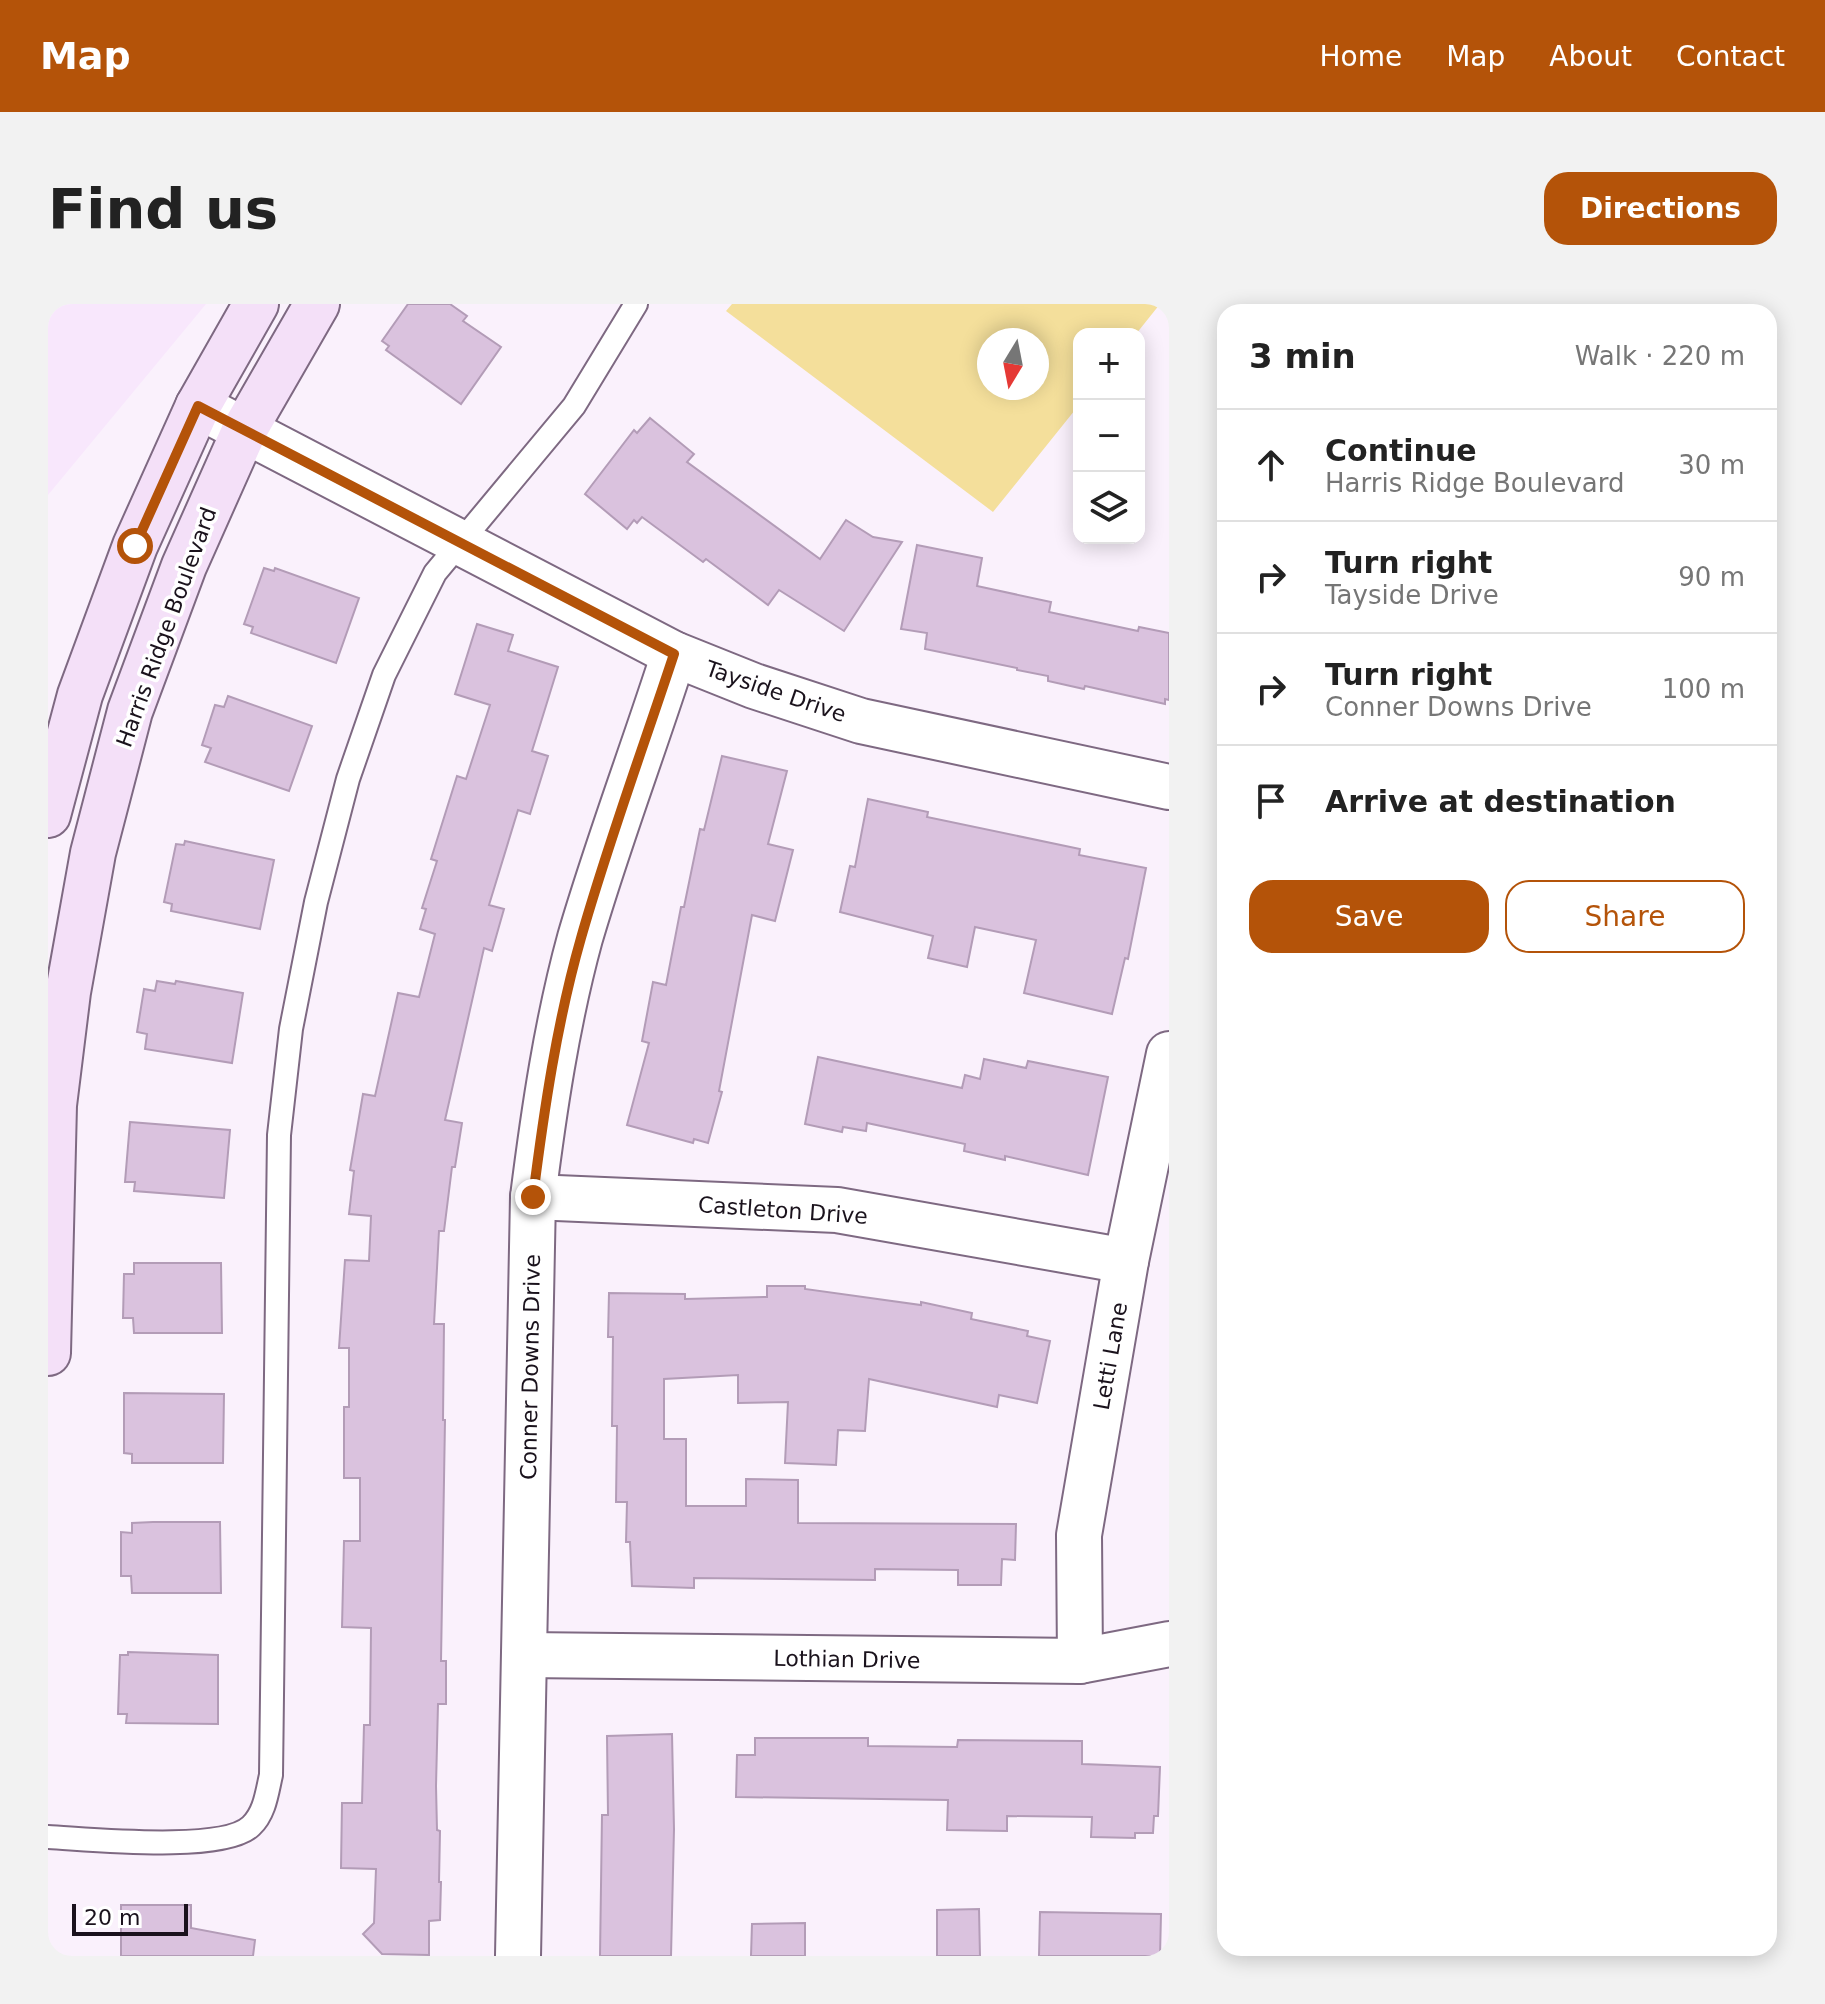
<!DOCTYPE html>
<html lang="en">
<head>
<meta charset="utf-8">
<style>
  :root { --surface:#fff; --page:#f2f2f2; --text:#222; --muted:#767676; --line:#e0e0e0; --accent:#b45309 }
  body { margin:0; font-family:"DejaVu Sans",sans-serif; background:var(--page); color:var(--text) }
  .controls { position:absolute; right:24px; top:24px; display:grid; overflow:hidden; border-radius:16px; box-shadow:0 4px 20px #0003 }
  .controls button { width:72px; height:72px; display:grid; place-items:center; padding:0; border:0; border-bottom:2px solid var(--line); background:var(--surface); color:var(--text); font:40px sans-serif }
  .compass { position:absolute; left:929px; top:24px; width:72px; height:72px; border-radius:50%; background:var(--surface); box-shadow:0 4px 20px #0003; rotate:190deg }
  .scale { position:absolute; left:24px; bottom:20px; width:116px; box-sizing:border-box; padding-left:8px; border:4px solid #1a121c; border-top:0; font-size:22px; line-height:28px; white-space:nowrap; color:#1a121c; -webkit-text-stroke:6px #fff; paint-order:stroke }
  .stop { position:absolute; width:24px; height:24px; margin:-18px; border:6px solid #b45309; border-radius:50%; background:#fff }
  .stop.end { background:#b45309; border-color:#fff; box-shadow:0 2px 8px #0008 }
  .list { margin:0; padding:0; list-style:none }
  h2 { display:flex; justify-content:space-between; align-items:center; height:104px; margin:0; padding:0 32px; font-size:34px }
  h2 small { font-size:26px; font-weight:400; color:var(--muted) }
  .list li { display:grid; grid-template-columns:52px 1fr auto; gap:24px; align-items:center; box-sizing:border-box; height:112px; padding:0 32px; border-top:2px solid var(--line) }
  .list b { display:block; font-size:30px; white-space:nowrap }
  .list p { margin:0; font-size:26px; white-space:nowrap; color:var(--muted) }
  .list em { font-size:26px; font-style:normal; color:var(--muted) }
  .actions { display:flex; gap:16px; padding:24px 32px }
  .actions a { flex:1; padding:18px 0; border:2px solid var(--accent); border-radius:24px; text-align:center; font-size:28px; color:var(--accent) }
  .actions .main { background:var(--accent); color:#fff }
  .icon { flex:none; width:44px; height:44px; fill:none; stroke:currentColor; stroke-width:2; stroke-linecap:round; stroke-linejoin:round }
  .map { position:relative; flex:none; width:1121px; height:1652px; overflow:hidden; border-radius:24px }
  header { display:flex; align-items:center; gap:48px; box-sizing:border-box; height:112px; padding:0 40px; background:var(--accent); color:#fff }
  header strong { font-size:38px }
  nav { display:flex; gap:44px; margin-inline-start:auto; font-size:28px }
  .intro { display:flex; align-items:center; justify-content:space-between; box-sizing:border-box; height:192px; padding:0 48px }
  h1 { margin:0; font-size:56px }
  .button { padding:20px 36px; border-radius:24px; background:var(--accent); color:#fff; font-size:28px; font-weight:700 }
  main { display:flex; gap:48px; padding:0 48px }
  aside { flex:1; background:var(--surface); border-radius:24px; box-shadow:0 4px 20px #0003 }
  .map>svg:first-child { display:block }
  .built { fill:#f8e7fc }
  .green { fill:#f4df9b; fill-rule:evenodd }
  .building { fill:#dac2de; stroke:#b39cb7; stroke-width:2 }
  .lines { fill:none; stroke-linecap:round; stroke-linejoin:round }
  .lane-casing { stroke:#7e6982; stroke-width:26 }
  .street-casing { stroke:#7e6982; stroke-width:48 }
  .secondary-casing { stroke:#7e6982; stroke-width:48 }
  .lane { stroke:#fff; stroke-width:22 }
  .street { stroke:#fff; stroke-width:44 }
  .secondary { stroke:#f4e0f8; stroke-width:44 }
  .route { stroke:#b45309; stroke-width:10 }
  .labels { text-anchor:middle; stroke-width:7; stroke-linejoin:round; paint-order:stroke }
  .street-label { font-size:22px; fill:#1a121c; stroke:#fff }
</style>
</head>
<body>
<header>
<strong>Map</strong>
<nav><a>Home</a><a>Map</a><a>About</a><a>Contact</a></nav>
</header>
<div class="intro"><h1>Find us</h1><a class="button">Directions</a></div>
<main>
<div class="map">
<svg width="1121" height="1652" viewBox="0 0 1121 1652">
  <rect width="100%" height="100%" fill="#faf1fc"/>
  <path class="built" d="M0,0H158L0,191Z"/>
  <path class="green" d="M684,0H1112L1088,30H1031V101L945,208L678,7ZM941,36H989V84H941Z"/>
  <g class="building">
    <path d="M360,0H402L419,12L415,17L453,43L413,100L338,46L341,42L334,37Z"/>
    <path d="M602,114L646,150L639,158L772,255L798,216L825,233L854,238L796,327L731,286L720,301L658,255L655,258L594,213L589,219L586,216L579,225L537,190L586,126L589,129Z"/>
    <path d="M869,241L934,254L929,282L1003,298L1001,308L1090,327L1091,323L1121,329V396L1117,395V400L1037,382L1036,385L1000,377V372L969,366V364L877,345L879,329L853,325Z"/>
    <path d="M216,264L226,267L227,264L311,294L288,359L203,329L205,323L196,320Z"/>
    <path d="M429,320L465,331L460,347L510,363L484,447L500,452L482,510L470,506L441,601L456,605L444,647L436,644L397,816L414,819L407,863H404L396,927H391L386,1020H396L395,1116H397L393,1357H398V1400H390L388,1482L389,1526L392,1527L391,1578H393L392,1616L381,1617V1651L334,1650L315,1630L326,1619L328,1565L293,1564L294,1499H314L316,1421H322L323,1324L294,1323L296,1237H312V1174H296V1103H301V1044H291L297,956L321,957L323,912L301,910L306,867L302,866L315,790L327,792L350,689L371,693L387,630L372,625L378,605L374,604L389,557L383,555L409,472L418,475L442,401L407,390Z"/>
    <path d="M180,392L264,422L241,487L157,458L163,444L154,441L167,401L176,403Z"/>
    <path d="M674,452L739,467L720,540L745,546L727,617L704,611L671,787L674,788L660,839L646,835L645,839L579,821L601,739L594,737L605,678L618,681L633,603H636L652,525L656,526Z"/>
    <path d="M820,495L880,508L879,513L1032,545L1031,551L1098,564L1080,655L1077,654L1064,710L976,689L988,636L927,623L919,663L880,654L885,632L792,608L802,562L807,563Z"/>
    <path d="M137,537L226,556L212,625L123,607L124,600L116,598L128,540L136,541Z"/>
    <path d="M109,677L127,680L128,677L195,689L184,759L97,745L99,730L89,728L96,685L107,687Z"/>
    <path d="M770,753L914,784L917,771L932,775L936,755L978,764L980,757L1060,773L1040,871L957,852V856L916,847L917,840L819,819L818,827L795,823L794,828L757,820Z"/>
    <path d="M82,818L182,826L176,894L86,887L87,878H77Z"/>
    <path d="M86,959H173L174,1029H86L85,1014H75L76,970H86Z"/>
    <path d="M719,982H757V985L873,1001V998L924,1009L923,1015L980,1027L979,1032L1002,1037L989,1099L951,1091L949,1103L821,1075L817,1127L790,1126L788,1161L737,1159L740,1098L690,1099V1071L616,1075V1135H638V1202H698V1175L750,1176V1219L968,1220L967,1256L954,1255L953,1281H910V1266L827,1265V1276L646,1274V1284L584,1282L582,1238H578L579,1198H568L569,1122H564L565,1033H560L561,989L637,990V995L719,993Z"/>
    <path d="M76,1089L176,1090L175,1159H84V1150L76,1149Z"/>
    <path d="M105,1218H172L173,1289H84L83,1272H73V1228L84,1229V1219Z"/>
    <path d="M80,1348L170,1351V1420L78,1419L79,1410H70L72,1351H80Z"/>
    <path d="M624,1430L626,1525L623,1652H552L554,1511H560L559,1432Z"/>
    <path d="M707,1434H820V1442L909,1443L910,1436L1034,1437V1460L1112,1463L1110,1512H1106L1105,1529H1087V1534L1043,1533L1044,1513L959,1512V1527L899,1526L900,1496L688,1493L689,1451H707Z"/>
    <path d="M73,1601H143V1624L207,1636L205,1652H73Z"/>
    <path d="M931,1605L932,1652H889V1606Z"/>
    <path d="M992,1608L1113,1610L1112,1652H991Z"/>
    <path d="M757,1619V1652H703L704,1620Z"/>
  </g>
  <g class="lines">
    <defs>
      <path id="lane" d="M0,1533C41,1535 175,1549 203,1522C217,1509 219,1488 223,1471L231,831L243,725L268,598L300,475L336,371L387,269L526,102L588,0"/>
      <g id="street">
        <path d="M150,102L626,350L706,382L813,417L1121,483"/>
        <path d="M485,893L789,906L1078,957"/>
        <path d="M476,1351L1032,1357L1121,1340"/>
        <path d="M1032,1357L1031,1231L1078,957L1121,750"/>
        <path d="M470,1652L485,893C496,806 509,718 532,634C560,538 596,444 626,350"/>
      </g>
      <g id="secondary">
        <path d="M0,511L32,391L87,242L150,102L208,0"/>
        <path d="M0,1049L6,801L20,688L45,549L82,407L136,262L197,125L269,0"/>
      </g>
    </defs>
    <use href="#lane" class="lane-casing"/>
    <use href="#street" class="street-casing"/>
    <use href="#secondary" class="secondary-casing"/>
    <use href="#lane" class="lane"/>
    <use href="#street" class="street"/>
    <use href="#secondary" class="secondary"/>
  </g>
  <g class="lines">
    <path class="route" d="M87,242L150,102L626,350C595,444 560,539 533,634C509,718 496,806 485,893"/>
  </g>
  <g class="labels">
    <g class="street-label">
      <text transform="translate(118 323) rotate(-70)" y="8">Harris Ridge Boulevard</text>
      <text transform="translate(728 387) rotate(19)" y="8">Tayside Drive</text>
      <text transform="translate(735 906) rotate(4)" y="8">Castleton Drive</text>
      <text transform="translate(1062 1052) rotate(-80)" y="8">Letti Lane</text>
      <text transform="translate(482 1063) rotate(-89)" y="8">Conner Downs Drive</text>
      <text transform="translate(799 1355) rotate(1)" y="8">Lothian Drive</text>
    </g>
  </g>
</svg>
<div class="controls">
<button>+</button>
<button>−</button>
<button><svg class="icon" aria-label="layers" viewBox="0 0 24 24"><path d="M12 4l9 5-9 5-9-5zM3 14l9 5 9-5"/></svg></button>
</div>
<svg class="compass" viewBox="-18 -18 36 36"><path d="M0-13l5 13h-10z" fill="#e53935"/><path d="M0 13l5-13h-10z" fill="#767676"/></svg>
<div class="scale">20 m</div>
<div class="stop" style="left:87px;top:242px"></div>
<div class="stop end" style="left:485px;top:893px"></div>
</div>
<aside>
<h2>3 min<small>Walk · 220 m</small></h2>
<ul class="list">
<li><svg class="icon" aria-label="ahead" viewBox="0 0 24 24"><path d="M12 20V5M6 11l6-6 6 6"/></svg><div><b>Continue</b><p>Harris Ridge Boulevard</p></div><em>30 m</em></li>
<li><svg class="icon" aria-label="right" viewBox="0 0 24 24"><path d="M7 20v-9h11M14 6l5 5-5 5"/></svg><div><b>Turn right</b><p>Tayside Drive</p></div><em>90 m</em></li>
<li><svg class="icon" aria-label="right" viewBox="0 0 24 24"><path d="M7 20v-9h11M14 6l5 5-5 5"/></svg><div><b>Turn right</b><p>Conner Downs Drive</p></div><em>100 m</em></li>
<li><svg class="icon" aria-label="arrive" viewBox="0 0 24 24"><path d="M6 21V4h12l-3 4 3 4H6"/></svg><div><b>Arrive at destination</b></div></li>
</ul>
<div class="actions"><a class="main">Save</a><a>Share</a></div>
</aside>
</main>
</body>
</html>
